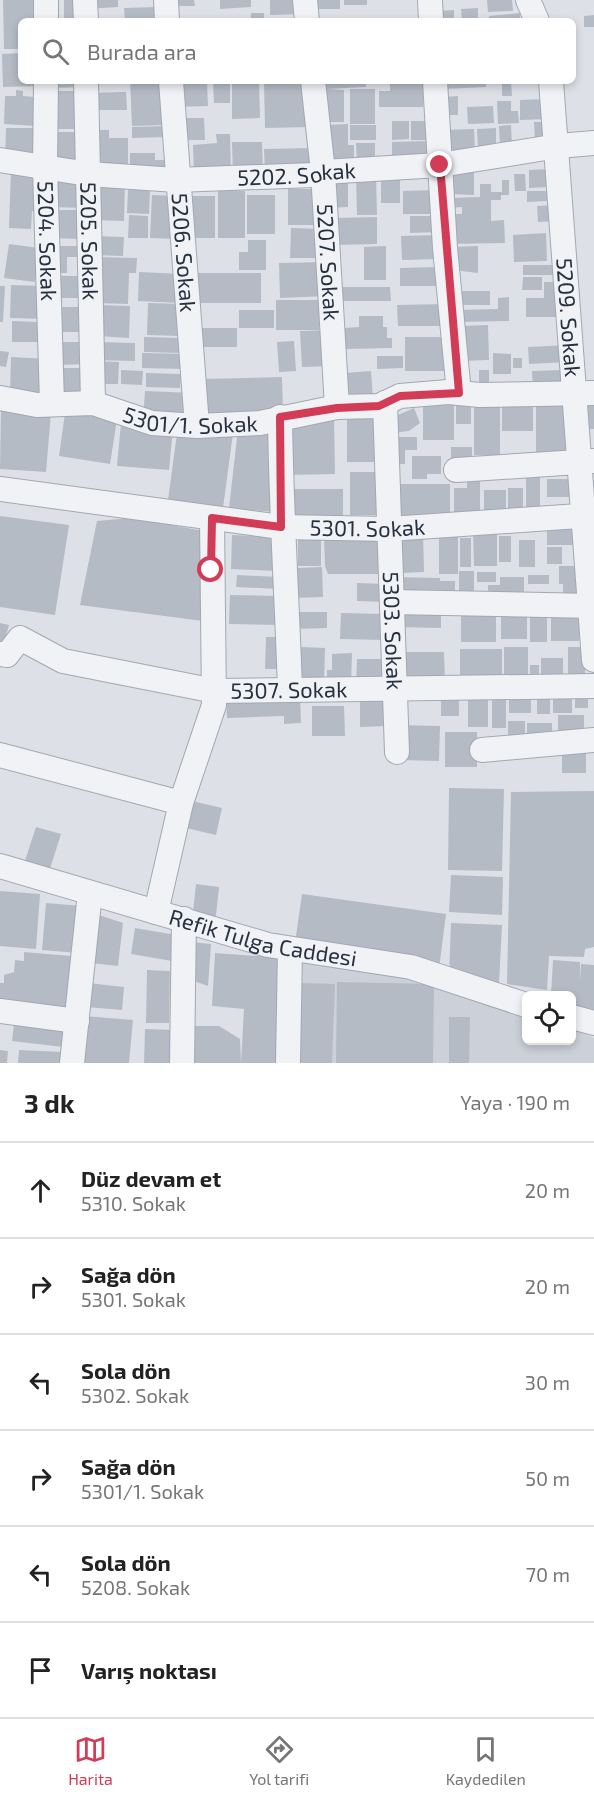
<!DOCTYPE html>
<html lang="tr">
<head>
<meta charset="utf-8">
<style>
  :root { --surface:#fff; --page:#f6f6f6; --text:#222; --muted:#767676; --line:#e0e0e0; --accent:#d23c57 }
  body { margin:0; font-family:"Exo 2",sans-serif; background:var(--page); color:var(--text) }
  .controls { position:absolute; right:18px; bottom:18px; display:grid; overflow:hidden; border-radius:9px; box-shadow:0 3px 9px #0003 }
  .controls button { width:54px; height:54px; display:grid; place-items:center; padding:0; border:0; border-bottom:2px solid var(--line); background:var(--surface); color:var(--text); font:30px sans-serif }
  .stop { position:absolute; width:18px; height:18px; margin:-14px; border:4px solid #d23c57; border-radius:50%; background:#fff }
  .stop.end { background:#d23c57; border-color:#fff; box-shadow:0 2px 6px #0008 }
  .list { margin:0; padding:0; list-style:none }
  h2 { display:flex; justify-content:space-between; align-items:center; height:78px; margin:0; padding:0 24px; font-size:26px }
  h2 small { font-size:20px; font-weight:400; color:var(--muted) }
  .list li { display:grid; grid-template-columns:39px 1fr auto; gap:18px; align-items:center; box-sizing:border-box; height:96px; padding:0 24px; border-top:2px solid var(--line) }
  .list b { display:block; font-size:22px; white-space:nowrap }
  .list p { margin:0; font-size:20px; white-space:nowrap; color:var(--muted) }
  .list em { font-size:20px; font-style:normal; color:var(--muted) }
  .icon { flex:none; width:33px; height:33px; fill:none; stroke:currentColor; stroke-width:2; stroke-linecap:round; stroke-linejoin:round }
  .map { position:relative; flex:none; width:594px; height:1063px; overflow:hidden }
  .search { position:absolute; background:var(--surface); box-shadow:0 3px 9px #0003; left:18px; right:18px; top:18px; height:66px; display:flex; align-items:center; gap:15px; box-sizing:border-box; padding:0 21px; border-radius:9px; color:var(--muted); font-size:22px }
  .sheet { height:654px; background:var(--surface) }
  nav { display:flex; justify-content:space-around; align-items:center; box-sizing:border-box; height:84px; border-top:2px solid var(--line); background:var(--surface); font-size:16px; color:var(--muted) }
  nav a { display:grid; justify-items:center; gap:3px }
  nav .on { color:var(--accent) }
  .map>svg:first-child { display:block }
  .built { fill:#cbd0d9 }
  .building { fill:#b4bbc4 }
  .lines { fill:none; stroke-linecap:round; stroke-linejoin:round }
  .street-casing { stroke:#a2a8b1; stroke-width:26 }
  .street { stroke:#f0f2f6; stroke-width:24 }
  .route { stroke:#d23c57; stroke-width:8 }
  .labels { text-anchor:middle; stroke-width:6; stroke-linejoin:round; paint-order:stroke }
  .street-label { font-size:22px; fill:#26303e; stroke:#ecf0f5 }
</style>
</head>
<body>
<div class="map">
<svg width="594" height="1063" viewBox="0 0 594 1063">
  <rect width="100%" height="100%" fill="#dde1e7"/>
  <path class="built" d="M288,956L374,964L526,1010V1040H572V1029L594,1038V1063H288Z"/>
  <g class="building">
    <path d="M3,0H34L35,21H21V49H4Z"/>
    <path d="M64,0H82L83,21H64Z"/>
    <path d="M87,0H118V7L87,9Z"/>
    <path d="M171,0H194L195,6H171Z"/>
    <path d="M220,0H251V7L220,9Z"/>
    <path d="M270,0H300L301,14L270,15Z"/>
    <rect x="315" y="0" width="25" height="9"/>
    <rect x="344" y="0" width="23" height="5"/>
    <path d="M487,0H512L513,11L488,12Z"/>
    <path d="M157,7V21H125L124,8Z"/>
    <path d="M478,8V21H462L461,9Z"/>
    <path d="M454,10V20H440L439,11Z"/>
    <rect x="251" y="13" width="13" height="8"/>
    <path d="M520,13V21H489V16Z"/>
    <path d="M594,15V27H584V16Z"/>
    <path d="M21,53V81H36V86L3,87L2,54Z"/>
    <path d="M51,81H83V87L51,88Z"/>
    <path d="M130,81H165V125L132,126Z"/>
    <path d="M213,81H230V103H214Z"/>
    <path d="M232,81H259L260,118L232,119Z"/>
    <path d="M264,81H310V127L265,128Z"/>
    <path d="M323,81H366V87L327,89L344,90V122H324Z"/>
    <path d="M390,81H423V107H379V91H390Z"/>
    <path d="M444,81H486V87L444,89Z"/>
    <path d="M502,81H511L512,96H502Z"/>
    <path d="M174,82H207L208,106L174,107Z"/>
    <rect x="350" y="89" width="25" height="35"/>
    <path d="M16,90L23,91V96L35,97L38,126L4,124L5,96H16Z"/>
    <path d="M49,91H81L82,129H49Z"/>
    <path d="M126,92L127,110H88L87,93Z"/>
    <path d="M458,96V115H443V97Z"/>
    <path d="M548,99L549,119L520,120V100Z"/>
    <path d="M497,101H511V111H518L519,123L498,124Z"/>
    <path d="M493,106L494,123L468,124L467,107Z"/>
    <path d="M176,118H204L205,140H176Z"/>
    <path d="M392,121H409V139L392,140Z"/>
    <path d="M411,121H431L432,140H411Z"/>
    <path d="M534,122H548L549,143H535Z"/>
    <path d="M348,124V145H354V168H327L325,125Z"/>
    <rect x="350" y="125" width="26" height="15"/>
    <path d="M511,125L512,146H500L499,126Z"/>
    <path d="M167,126V137L132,138V127Z"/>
    <path d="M6,128H35L34,160L5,159Z"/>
    <path d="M496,128V148L478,149L477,129Z"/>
    <path d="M474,129L475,150L445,152L444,130Z"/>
    <path d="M92,130H109V138H128V170L93,171Z"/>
    <rect x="49" y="132" width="31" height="35"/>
    <path d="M216,134H230L231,176H194L193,145L217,143Z"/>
    <path d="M428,141V161H392V142Z"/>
    <path d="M232,142H262L263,174L233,175Z"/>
    <path d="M356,143H375V166L357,167Z"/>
    <path d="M313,148V172L265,173L264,149Z"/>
    <path d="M130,153H155V160H166V176L130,168Z"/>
    <path d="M448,168H474V195L447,194Z"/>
    <path d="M549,169L550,187L529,188V170Z"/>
    <path d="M11,171L41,172L40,212L32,211L31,229L9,228Z"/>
    <path d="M327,174H348V207L328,208Z"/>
    <rect x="381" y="174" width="19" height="29"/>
    <path d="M514,174H525L526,191H515Z"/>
    <path d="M356,175H376L377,215H357Z"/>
    <path d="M49,178L83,179V208L49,207Z"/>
    <path d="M502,180H509V195H501V200H491V221L504,220L505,243L448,244V214H462V207L449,208V198L480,197V184H491V192H502Z"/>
    <path d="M93,181L125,182L124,221L92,220Z"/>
    <path d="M288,189H321L320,225H288Z"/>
    <path d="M128,190H150L149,214L127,213Z"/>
    <path d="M436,190V214H403V191Z"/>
    <rect x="218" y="191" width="27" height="47"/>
    <path d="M527,191H547V201L527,202Z"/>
    <path d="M152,195L177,196L176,239L150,238Z"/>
    <rect x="247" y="195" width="28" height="39"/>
    <rect x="187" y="196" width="28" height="42"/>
    <path d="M553,205L554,221L538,222L537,206Z"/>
    <path d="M49,210H80L79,239L49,238Z"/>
    <path d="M129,215L148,216V238H128Z"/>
    <path d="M410,216H437L438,232L410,233Z"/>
    <path d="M377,217V244L334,245V218Z"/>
    <path d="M291,228L324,229V258H290Z"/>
    <path d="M546,233L547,261L514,262L513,235Z"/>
    <path d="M438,235V259L402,260L401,236Z"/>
    <path d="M93,236L124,237L123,256L93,255Z"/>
    <path d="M248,240H266V270H239V252H248Z"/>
    <path d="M9,244L39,248L35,282L4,278Z"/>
    <path d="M49,246H83V257H67V273H49Z"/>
    <path d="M386,246V280H364V247Z"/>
    <path d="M478,246V273L453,270L452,247Z"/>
    <path d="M95,257L137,258L136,273H129L128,304L93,303Z"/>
    <path d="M325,262L326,296L280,298L279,263Z"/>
    <rect x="523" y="265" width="37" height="10"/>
    <path d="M437,267V286H400V268Z"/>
    <path d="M139,272L182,274L181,303L138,301Z"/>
    <rect x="191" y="273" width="70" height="30"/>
    <rect x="50" y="276" width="36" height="22"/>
    <path d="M523,277H542V290H522Z"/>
    <path d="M544,282H559V317H526V298H544Z"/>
    <path d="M11,285L46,286L45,319L10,318Z"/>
    <path d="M0,286H5L3,322H0Z"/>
    <path d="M341,287H390L391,301H341Z"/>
    <rect x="458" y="291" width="32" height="14"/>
    <path d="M509,297V321L458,322V310L498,309V298Z"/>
    <rect x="276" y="300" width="43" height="30"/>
    <path d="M148,303L182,304L181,336L147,335Z"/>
    <path d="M444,304V326H398L397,305Z"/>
    <path d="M98,305L130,306L129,338L97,336Z"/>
    <path d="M52,307H86V332H53Z"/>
    <rect x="239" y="310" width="35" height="18"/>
    <path d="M359,316H383V327H387V338H392V348L345,349L344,328L359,327Z"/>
    <path d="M12,321L38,322V342H12Z"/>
    <path d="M488,325L489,360L461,361L460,326Z"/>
    <rect x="195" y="328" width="42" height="19"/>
    <path d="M331,330L333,366L302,367L300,331Z"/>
    <path d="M144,337L182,338V353L144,352Z"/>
    <rect x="405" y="337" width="42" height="34"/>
    <path d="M294,341L296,371L279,372L277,342Z"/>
    <path d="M55,342H87L88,364L55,365Z"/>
    <path d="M96,342L135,343V361L95,360Z"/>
    <path d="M567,345L568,362L529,364L528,347Z"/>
    <path d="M0,351L9,352L6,367L0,366Z"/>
    <path d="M142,353L186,354L185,369L142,368Z"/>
    <path d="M493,353L511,354V374H493Z"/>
    <path d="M377,356H403V368L377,369Z"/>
    <path d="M11,357L48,359L47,394L10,393Z"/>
    <rect x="513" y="358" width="9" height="10"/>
    <path d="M95,361L119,362L118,384H94Z"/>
    <path d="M56,368H90L82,392H55Z"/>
    <path d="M121,370L143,371L142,385L121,384Z"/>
    <rect x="479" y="370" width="10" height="19"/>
    <path d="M563,370L564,391L533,392L532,371Z"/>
    <path d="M371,371L373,399L347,401L345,373Z"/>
    <path d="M146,373L181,374L180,388L146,387Z"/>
    <path d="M282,377L283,412L204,414L203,379Z"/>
    <path d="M145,391L193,393L191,421L143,418Z"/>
    <rect x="423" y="399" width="31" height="41"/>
    <rect x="502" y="400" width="31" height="31"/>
    <path d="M583,402H594V429H584Z"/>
    <rect x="474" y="405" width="26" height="50"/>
    <rect x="536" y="405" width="36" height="54"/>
    <path d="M66,406L118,413L110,464L59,456Z"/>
    <rect x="456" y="406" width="15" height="18"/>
    <path d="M414,408L420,423L409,431L392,433L391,418Z"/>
    <path d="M1,409L51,413L46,472L0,469Z"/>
    <path d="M334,417L335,474L286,475L285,418Z"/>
    <rect x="347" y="419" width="31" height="43"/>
    <path d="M121,423L173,428L169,470L117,466Z"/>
    <path d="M178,426L233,433L223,508L168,500Z"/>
    <path d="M270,428L274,512L229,508L238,429Z"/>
    <path d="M390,437H417V450H405V464H391Z"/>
    <rect x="451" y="447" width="21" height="15"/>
    <path d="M412,456H441V474H427V479H412Z"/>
    <rect x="350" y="472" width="31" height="43"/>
    <path d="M467,475H480V514H454V488H467Z"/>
    <rect x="526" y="477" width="14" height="33"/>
    <rect x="547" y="479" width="26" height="18"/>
    <rect x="394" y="484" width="56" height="31"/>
    <rect x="508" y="488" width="15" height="22"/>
    <path d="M288,489H343V519L288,520Z"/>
    <rect x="484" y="490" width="22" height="23"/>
    <path d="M0,516L69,525L55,615L0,607Z"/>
    <path d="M151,516L176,526L204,531L203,621L80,605L97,521Z"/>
    <rect x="547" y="522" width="31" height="23"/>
    <path d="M473,527H497V566H474Z"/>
    <path d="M423,531L424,572L398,573L397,532Z"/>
    <rect x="439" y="531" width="19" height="43"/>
    <path d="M232,535L278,537L276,571L231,569Z"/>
    <path d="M388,535L386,574H328L325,566L324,536Z"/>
    <rect x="499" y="536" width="12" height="26"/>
    <rect x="298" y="537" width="23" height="29"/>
    <rect x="460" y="538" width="11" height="29"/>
    <rect x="519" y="540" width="16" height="27"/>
    <rect x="547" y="547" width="15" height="17"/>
    <path d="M559,566H582V603H563V584H559Z"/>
    <path d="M322,567L323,597L292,598V589H298L297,568Z"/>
    <rect x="459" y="571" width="15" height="20"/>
    <rect x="477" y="572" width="19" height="10"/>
    <path d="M237,575L279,577V589L236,587Z"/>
    <rect x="528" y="575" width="21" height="9"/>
    <path d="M395,577L440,578V581H455V599L395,598Z"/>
    <path d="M500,577H524V600H488V585H500Z"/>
    <path d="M357,583L387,584L386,602L357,601Z"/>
    <path d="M230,595L282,596V625L229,624Z"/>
    <path d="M396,606L441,607V628L395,627Z"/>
    <rect x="501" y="608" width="26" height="31"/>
    <rect x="461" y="609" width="35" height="33"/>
    <rect x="530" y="609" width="17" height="33"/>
    <path d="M293,612H327V628L293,629Z"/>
    <path d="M341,613L385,614V640L340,639Z"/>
    <rect x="551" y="615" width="28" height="26"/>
    <path d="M0,623L9,625L2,650H0Z"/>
    <path d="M266,637H282L281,669H265Z"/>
    <path d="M301,647L325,648L324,684L301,683Z"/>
    <rect x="504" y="647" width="24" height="37"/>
    <rect x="568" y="647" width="17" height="35"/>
    <rect x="460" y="649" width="42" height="35"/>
    <path d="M399,652H444L445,683H399Z"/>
    <path d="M352,653L351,686L327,689V670H332V654Z"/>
    <rect x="541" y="658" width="22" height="19"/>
    <path d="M357,659H386L385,687H356Z"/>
    <rect x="530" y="665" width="9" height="18"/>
    <rect x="553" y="693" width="19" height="20"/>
    <path d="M388,694V726L360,727V695Z"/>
    <rect x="492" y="694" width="14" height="34"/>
    <rect x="537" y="694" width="13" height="20"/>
    <rect x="575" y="694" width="13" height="14"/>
    <path d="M300,695L301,723L284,724V716L227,718L226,697Z"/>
    <rect x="441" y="695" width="18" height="21"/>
    <rect x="509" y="695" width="22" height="18"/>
    <rect x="468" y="696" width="20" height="31"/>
    <path d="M312,706H344L345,736H312Z"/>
    <rect x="558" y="715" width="26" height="20"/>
    <rect x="508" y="721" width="17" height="18"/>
    <rect x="527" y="723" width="25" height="15"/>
    <path d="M399,725L440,726L439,761L399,760Z"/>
    <rect x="445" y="732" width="32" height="35"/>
    <rect x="562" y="750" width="24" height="23"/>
    <path d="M449,788L504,789L502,871L448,870Z"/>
    <path d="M594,791V947L585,949L584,957L549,956L547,990L507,984L511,792Z"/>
    <path d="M192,801L222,808L216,835L186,828Z"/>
    <path d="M36,827L61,834L47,878L22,870Z"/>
    <path d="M451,875L503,877L502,915L449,912Z"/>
    <path d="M196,884L219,887L215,924L192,921Z"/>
    <path d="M0,891L40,894L36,949L0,946Z"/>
    <path d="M302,894L446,914L439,969L294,950Z"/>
    <path d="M46,903L82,906L78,953L42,950Z"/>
    <path d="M96,914L123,923L118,966L91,963Z"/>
    <path d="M451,923L502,925L499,983L449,977Z"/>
    <path d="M135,928L176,935L172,961L131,954Z"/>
    <path d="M191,942L211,944L208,986L188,979Z"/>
    <path d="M24,952L71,956L67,1010L0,1006V983H4V975L14,972L15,960L24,961Z"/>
    <path d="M215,953L286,958L279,1063H241L244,1009L212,1006Z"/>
    <path d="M553,960L580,962V981L581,964L594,965V1013L572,1004V996L551,995Z"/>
    <path d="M147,970L170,971L169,1023H146Z"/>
    <path d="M337,982L434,984L433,1063H336Z"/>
    <path d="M88,983L124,987L122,1010L86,1007Z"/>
    <path d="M299,983L335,984L332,1063H295Z"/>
    <path d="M15,1016L66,1022L63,1047L12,1041Z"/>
    <path d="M84,1016L133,1020L129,1063H80Z"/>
    <path d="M449,1017H470L469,1063H449Z"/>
    <path d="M189,1026H219L240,1039L241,1063H190Z"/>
    <path d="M145,1029L174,1030L173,1063H144Z"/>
    <path d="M0,1050L8,1051L7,1063H0Z"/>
    <path d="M19,1050L62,1052L61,1063H18Z"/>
  </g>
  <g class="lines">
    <defs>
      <g id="street">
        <path d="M85,0L86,21"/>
        <path d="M166,0L167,21"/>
        <path d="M305,0L307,21"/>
        <path d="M430,0L431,21"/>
        <path d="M528,0L537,21"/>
        <path d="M46,21V0"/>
        <path id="s1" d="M46,81L45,167L52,403"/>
        <path id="s2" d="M86,81L93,403"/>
        <path id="s3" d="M171,81L197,426"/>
        <path id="s4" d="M313,81L323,172L337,407"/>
        <path d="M435,81L445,248L459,393"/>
        <path id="s5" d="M551,81L594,660"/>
        <path id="s6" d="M0,160L88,174L176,180L314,175L323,172L440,165L558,146L594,143"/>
        <path id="s7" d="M0,398L37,405L93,403L152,423L197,426L260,423L337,407L379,406L400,396L448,392L480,395L594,393"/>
        <path id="s8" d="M385,403L397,752"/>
        <path d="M280,417C281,508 287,599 290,690"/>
        <path d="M456,470L594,461"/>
        <path id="s9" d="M0,489L281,527L389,529L594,515"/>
        <path d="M392,602L594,606"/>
        <path id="s10" d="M0,654L7,655L20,638L63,661L215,691L594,686"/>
        <path d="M482,750L594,740"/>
        <path d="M0,755L181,803"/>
        <path id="s11" d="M0,866L268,945L411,967L526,1005"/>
        <path d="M156,912L181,803L214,705L212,518"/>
        <path d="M0,1011L77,1021"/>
        <path d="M572,1017L594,1023"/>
        <path d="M72,1063L90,893"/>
        <path d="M182,1063L184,919"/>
        <path d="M288,1063L290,950"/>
      </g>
    </defs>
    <use href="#street" class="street-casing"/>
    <use href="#street" class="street"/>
  </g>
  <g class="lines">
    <path class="route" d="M211,570L212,518L281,527L280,417L337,408L379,406L400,396L459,393L440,165"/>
  </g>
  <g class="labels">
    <g class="street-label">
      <text dy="8" stroke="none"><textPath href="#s6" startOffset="298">5202. Sokak</textPath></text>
      <text dy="8" stroke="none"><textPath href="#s1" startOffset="160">5204. Sokak</textPath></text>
      <text dy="8" stroke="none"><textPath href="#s2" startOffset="160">5205. Sokak</textPath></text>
      <text dy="8" stroke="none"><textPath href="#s3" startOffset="172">5206. Sokak</textPath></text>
      <text dy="8" stroke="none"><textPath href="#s4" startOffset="182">5207. Sokak</textPath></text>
      <text dy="8" stroke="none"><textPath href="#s5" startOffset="237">5209. Sokak</textPath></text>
      <text dy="8" stroke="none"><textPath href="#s7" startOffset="194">5301/1. Sokak</textPath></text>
      <text dy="8" stroke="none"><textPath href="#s9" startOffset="370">5301. Sokak</textPath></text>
      <text dy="8" stroke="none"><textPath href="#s8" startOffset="228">5303. Sokak</textPath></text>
      <text dy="8" stroke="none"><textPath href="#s10" startOffset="306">5307. Sokak</textPath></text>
      <text dy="8" stroke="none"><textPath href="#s11" startOffset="273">Refik Tulga Caddesi</textPath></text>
    </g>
  </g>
</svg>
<div class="controls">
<button><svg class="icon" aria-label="locate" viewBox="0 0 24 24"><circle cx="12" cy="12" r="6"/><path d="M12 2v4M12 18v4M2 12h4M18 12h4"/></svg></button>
</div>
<div class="stop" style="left:211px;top:570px"></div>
<div class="stop end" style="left:440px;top:165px"></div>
<div class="search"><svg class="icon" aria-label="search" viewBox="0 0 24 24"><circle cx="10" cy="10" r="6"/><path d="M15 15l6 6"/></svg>Burada ara</div>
</div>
<section class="sheet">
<h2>3 dk<small>Yaya · 190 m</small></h2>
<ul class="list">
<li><svg class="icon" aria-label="ahead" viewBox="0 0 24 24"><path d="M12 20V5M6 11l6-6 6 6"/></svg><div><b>Düz devam et</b><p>5310. Sokak</p></div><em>20 m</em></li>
<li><svg class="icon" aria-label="right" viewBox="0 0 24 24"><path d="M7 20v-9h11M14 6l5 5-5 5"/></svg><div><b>Sağa dön</b><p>5301. Sokak</p></div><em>20 m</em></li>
<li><svg class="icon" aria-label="left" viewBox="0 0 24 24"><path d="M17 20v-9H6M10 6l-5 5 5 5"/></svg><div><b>Sola dön</b><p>5302. Sokak</p></div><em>30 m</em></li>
<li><svg class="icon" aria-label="right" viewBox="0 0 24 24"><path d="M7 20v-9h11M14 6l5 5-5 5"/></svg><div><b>Sağa dön</b><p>5301/1. Sokak</p></div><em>50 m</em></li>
<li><svg class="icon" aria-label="left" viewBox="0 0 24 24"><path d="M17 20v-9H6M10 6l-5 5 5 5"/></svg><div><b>Sola dön</b><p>5208. Sokak</p></div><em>70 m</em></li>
<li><svg class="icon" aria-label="arrive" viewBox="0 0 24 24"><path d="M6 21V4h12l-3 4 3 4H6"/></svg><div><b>Varış noktası</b></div></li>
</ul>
</section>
<nav>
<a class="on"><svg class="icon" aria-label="map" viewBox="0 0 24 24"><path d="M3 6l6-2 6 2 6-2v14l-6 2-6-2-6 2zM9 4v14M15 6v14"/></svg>Harita</a>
<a><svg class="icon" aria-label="directions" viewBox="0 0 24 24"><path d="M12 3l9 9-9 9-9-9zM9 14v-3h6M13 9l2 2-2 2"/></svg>Yol tarifi</a>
<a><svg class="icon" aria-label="saved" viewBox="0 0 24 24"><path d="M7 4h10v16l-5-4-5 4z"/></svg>Kaydedilen</a>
</nav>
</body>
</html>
